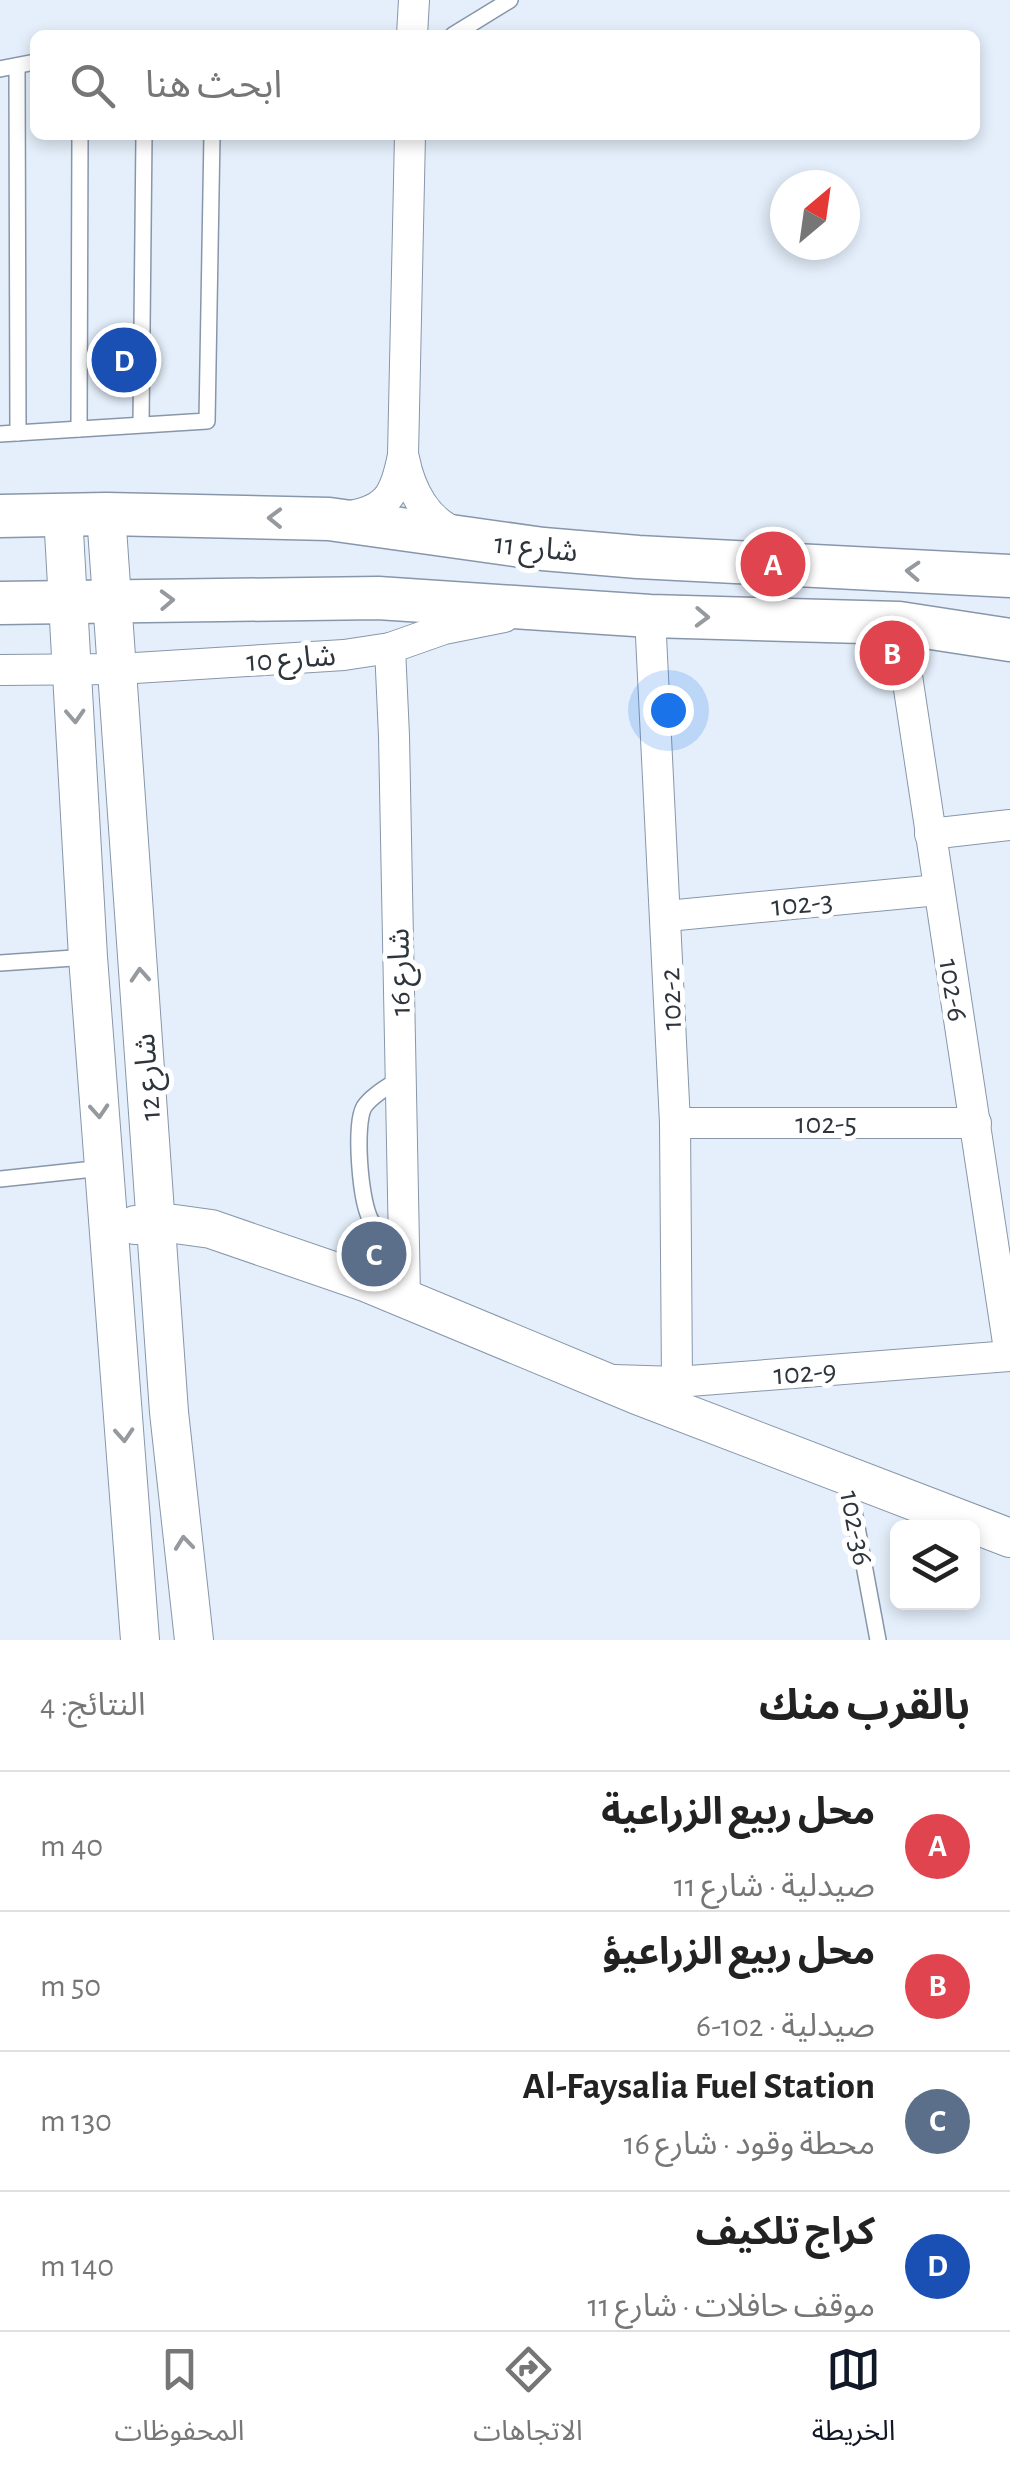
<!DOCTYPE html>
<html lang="ar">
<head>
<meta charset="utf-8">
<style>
  :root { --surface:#fff; --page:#f6f6f6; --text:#222; --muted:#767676; --line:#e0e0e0; --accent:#111827 }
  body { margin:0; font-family:"Alegreya Sans","Noto Sans Arabic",sans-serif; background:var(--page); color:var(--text); direction:rtl }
  .controls { position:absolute; right:30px; bottom:30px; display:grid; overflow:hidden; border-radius:15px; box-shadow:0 5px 15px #0003 }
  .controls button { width:90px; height:90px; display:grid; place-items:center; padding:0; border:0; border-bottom:2px solid var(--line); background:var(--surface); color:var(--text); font:50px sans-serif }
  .compass { position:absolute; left:770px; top:170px; width:90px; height:90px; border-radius:50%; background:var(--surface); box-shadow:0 5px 15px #0003; rotate:29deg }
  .you { position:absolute; left:668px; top:710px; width:35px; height:35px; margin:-25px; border:8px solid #fff; border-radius:50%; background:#1a73e8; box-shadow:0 0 0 15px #1a73e833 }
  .badge { display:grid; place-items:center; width:65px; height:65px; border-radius:50%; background:var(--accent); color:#fff; font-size:32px; font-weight:700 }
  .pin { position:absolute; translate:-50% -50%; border:5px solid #fff; box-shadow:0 2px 10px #0006 }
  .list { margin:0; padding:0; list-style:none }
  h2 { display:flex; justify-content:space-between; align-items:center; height:130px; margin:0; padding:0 40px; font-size:42px }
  h2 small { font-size:32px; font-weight:400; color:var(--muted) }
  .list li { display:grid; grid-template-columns:65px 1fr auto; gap:30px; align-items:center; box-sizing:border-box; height:140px; padding:0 40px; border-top:2px solid var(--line) }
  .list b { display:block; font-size:38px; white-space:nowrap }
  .list p { margin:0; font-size:32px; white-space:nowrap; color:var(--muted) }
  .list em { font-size:32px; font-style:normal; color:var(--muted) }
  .icon { flex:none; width:55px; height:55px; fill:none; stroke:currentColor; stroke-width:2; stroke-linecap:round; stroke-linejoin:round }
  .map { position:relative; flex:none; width:1010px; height:1640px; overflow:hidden; direction:ltr }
  .search { position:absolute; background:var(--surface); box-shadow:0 5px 15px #0003; left:30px; right:30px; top:30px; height:110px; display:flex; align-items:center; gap:25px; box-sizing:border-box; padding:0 35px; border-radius:15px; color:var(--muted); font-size:38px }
  .sheet { height:690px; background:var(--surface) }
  nav { display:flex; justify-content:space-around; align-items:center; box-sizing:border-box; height:140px; border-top:2px solid var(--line); background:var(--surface); font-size:28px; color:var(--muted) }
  nav a { display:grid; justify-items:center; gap:5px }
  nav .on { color:var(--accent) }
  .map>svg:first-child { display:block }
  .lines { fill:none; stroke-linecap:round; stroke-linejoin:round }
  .service-casing { stroke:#8797a9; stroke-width:18 }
  .minor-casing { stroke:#8797a9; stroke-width:32 }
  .tertiary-casing { stroke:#8797a9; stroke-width:40 }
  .secondary-casing { stroke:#8797a9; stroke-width:45 }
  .service { stroke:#fff; stroke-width:15 }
  .minor { stroke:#fff; stroke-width:30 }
  .tertiary { stroke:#fff; stroke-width:38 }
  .secondary { stroke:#fff; stroke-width:42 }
  .oneway { stroke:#969a9e }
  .labels { text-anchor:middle; stroke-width:10; stroke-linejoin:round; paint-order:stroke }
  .street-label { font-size:30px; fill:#2e353c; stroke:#fff }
</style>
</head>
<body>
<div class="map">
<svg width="1010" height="1640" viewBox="0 0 1010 1640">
  <rect width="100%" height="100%" fill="#e4effb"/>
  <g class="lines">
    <defs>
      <g id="service">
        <path d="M453,35L510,0"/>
        <path d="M17,66L18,433"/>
        <path d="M0,69L35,62"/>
        <path d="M141,424L144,135"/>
        <path d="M79,429L80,135"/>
        <path d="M0,434L207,421L212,135"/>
        <path d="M0,963L88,957"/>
        <path d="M401,1078C389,1086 372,1095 364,1107C354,1125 360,1205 372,1222C380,1233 392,1238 404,1242"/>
        <path d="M0,1179L103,1168"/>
        <path d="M848,1479L878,1640"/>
      </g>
      <g id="minor">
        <path d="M412,35L414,0"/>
        <path d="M404,458C410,489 426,522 459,534"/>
        <path d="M344,517C387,511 395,496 403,455L410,135"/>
        <path d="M650,616L675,1123L677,1382"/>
        <path d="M899,623L1010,1356"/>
        <path d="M390,648L394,736L405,1296"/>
        <path d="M0,670L119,669L344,655L390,648L444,629L504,617"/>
        <path d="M930,834L1010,825"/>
        <path d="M667,916L938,890"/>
        <path d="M675,1123H976"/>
        <path d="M614,1380L677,1382L1010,1356"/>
      </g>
      <g id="tertiary">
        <path d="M63,514L88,957L140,1640"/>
        <path d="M106,514L169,1412L194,1640"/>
        <path d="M135,1225L175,1224L211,1229L365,1282L637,1395L1010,1538"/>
      </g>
      <g id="secondary">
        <path d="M0,516L106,514L329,519L543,549L638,557L1010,576"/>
        <path d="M0,603L378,598L650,616L899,623L1010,640"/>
      </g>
    </defs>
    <use href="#service" class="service-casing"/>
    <use href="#minor" class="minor-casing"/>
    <use href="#tertiary" class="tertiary-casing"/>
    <use href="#secondary" class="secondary-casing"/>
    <use href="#service" class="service"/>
    <use href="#minor" class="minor"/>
    <use href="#tertiary" class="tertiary"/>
    <use href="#secondary" class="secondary"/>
  </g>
  <defs><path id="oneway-chevron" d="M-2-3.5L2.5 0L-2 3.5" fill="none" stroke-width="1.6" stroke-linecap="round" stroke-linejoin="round" transform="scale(2.5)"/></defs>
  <g class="oneway">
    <use href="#oneway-chevron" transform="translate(275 518) rotate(-179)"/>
    <use href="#oneway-chevron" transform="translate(913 571) rotate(-177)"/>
    <use href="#oneway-chevron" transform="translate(167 600) rotate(-2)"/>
    <use href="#oneway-chevron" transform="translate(702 617) rotate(2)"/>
    <use href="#oneway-chevron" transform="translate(75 716) rotate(87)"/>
    <use href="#oneway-chevron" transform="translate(140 975) rotate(-94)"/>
    <use href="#oneway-chevron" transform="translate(99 1111) rotate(86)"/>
    <use href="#oneway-chevron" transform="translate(124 1435) rotate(86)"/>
    <use href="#oneway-chevron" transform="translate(184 1543) rotate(-96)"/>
  </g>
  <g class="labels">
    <g class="street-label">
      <text transform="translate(536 547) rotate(6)" y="10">شارع 11</text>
      <text transform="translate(291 658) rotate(-4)" y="10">شارع 10</text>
      <text transform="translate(802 903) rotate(-5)" y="10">102-3</text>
      <text transform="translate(399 972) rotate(-91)" y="10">شارع 16</text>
      <text transform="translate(954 990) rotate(81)" y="10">102-6</text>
      <text transform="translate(670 999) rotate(-92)" y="10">102-2</text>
      <text transform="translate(147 1077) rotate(-94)" y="10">شارع 12</text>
      <text x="826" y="1133">102-5</text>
      <text transform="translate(805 1372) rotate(-4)" y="10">102-9</text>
      <text transform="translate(857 1528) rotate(79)" y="10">102-36</text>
    </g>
  </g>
</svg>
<div class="controls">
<button><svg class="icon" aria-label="layers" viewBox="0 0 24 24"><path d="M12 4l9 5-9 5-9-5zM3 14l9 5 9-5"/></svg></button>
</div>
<svg class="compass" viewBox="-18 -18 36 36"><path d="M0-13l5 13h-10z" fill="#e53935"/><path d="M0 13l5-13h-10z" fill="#767676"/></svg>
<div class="you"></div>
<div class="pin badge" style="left:773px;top:564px;background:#e0444e">A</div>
<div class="pin badge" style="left:892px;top:653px;background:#e0444e">B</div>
<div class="pin badge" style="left:374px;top:1254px;background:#5c6f8a">C</div>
<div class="pin badge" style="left:124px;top:360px;background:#1a4fb4">D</div>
<div class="search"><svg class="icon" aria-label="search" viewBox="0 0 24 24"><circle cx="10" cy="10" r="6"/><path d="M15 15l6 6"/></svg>ابحث هنا</div>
</div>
<section class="sheet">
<h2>بالقرب منك<small>النتائج: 4</small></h2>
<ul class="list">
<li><span class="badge" style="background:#e0444e">A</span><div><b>محل ربيع الزراعية</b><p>صيدلية · شارع 11</p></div><em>40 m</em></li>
<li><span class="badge" style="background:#e0444e">B</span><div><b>محل ربيع الزراعيؤ</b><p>صيدلية · 102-6</p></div><em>50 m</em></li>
<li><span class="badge" style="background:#5c6f8a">C</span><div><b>Al-Faysalia Fuel Station</b><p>محطة وقود · شارع 16</p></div><em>130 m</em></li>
<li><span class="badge" style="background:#1a4fb4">D</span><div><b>كراج تلكيف</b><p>موقف حافلات · شارع 11</p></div><em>140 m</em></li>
</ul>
</section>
<nav>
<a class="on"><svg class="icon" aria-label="map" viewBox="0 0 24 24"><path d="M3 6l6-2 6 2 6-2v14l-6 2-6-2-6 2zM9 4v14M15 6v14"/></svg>الخريطة</a>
<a><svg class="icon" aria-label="directions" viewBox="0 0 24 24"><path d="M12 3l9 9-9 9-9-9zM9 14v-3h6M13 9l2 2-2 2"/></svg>الاتجاهات</a>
<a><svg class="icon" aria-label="saved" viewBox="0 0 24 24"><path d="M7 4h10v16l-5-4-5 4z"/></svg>المحفوظات</a>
</nav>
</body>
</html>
